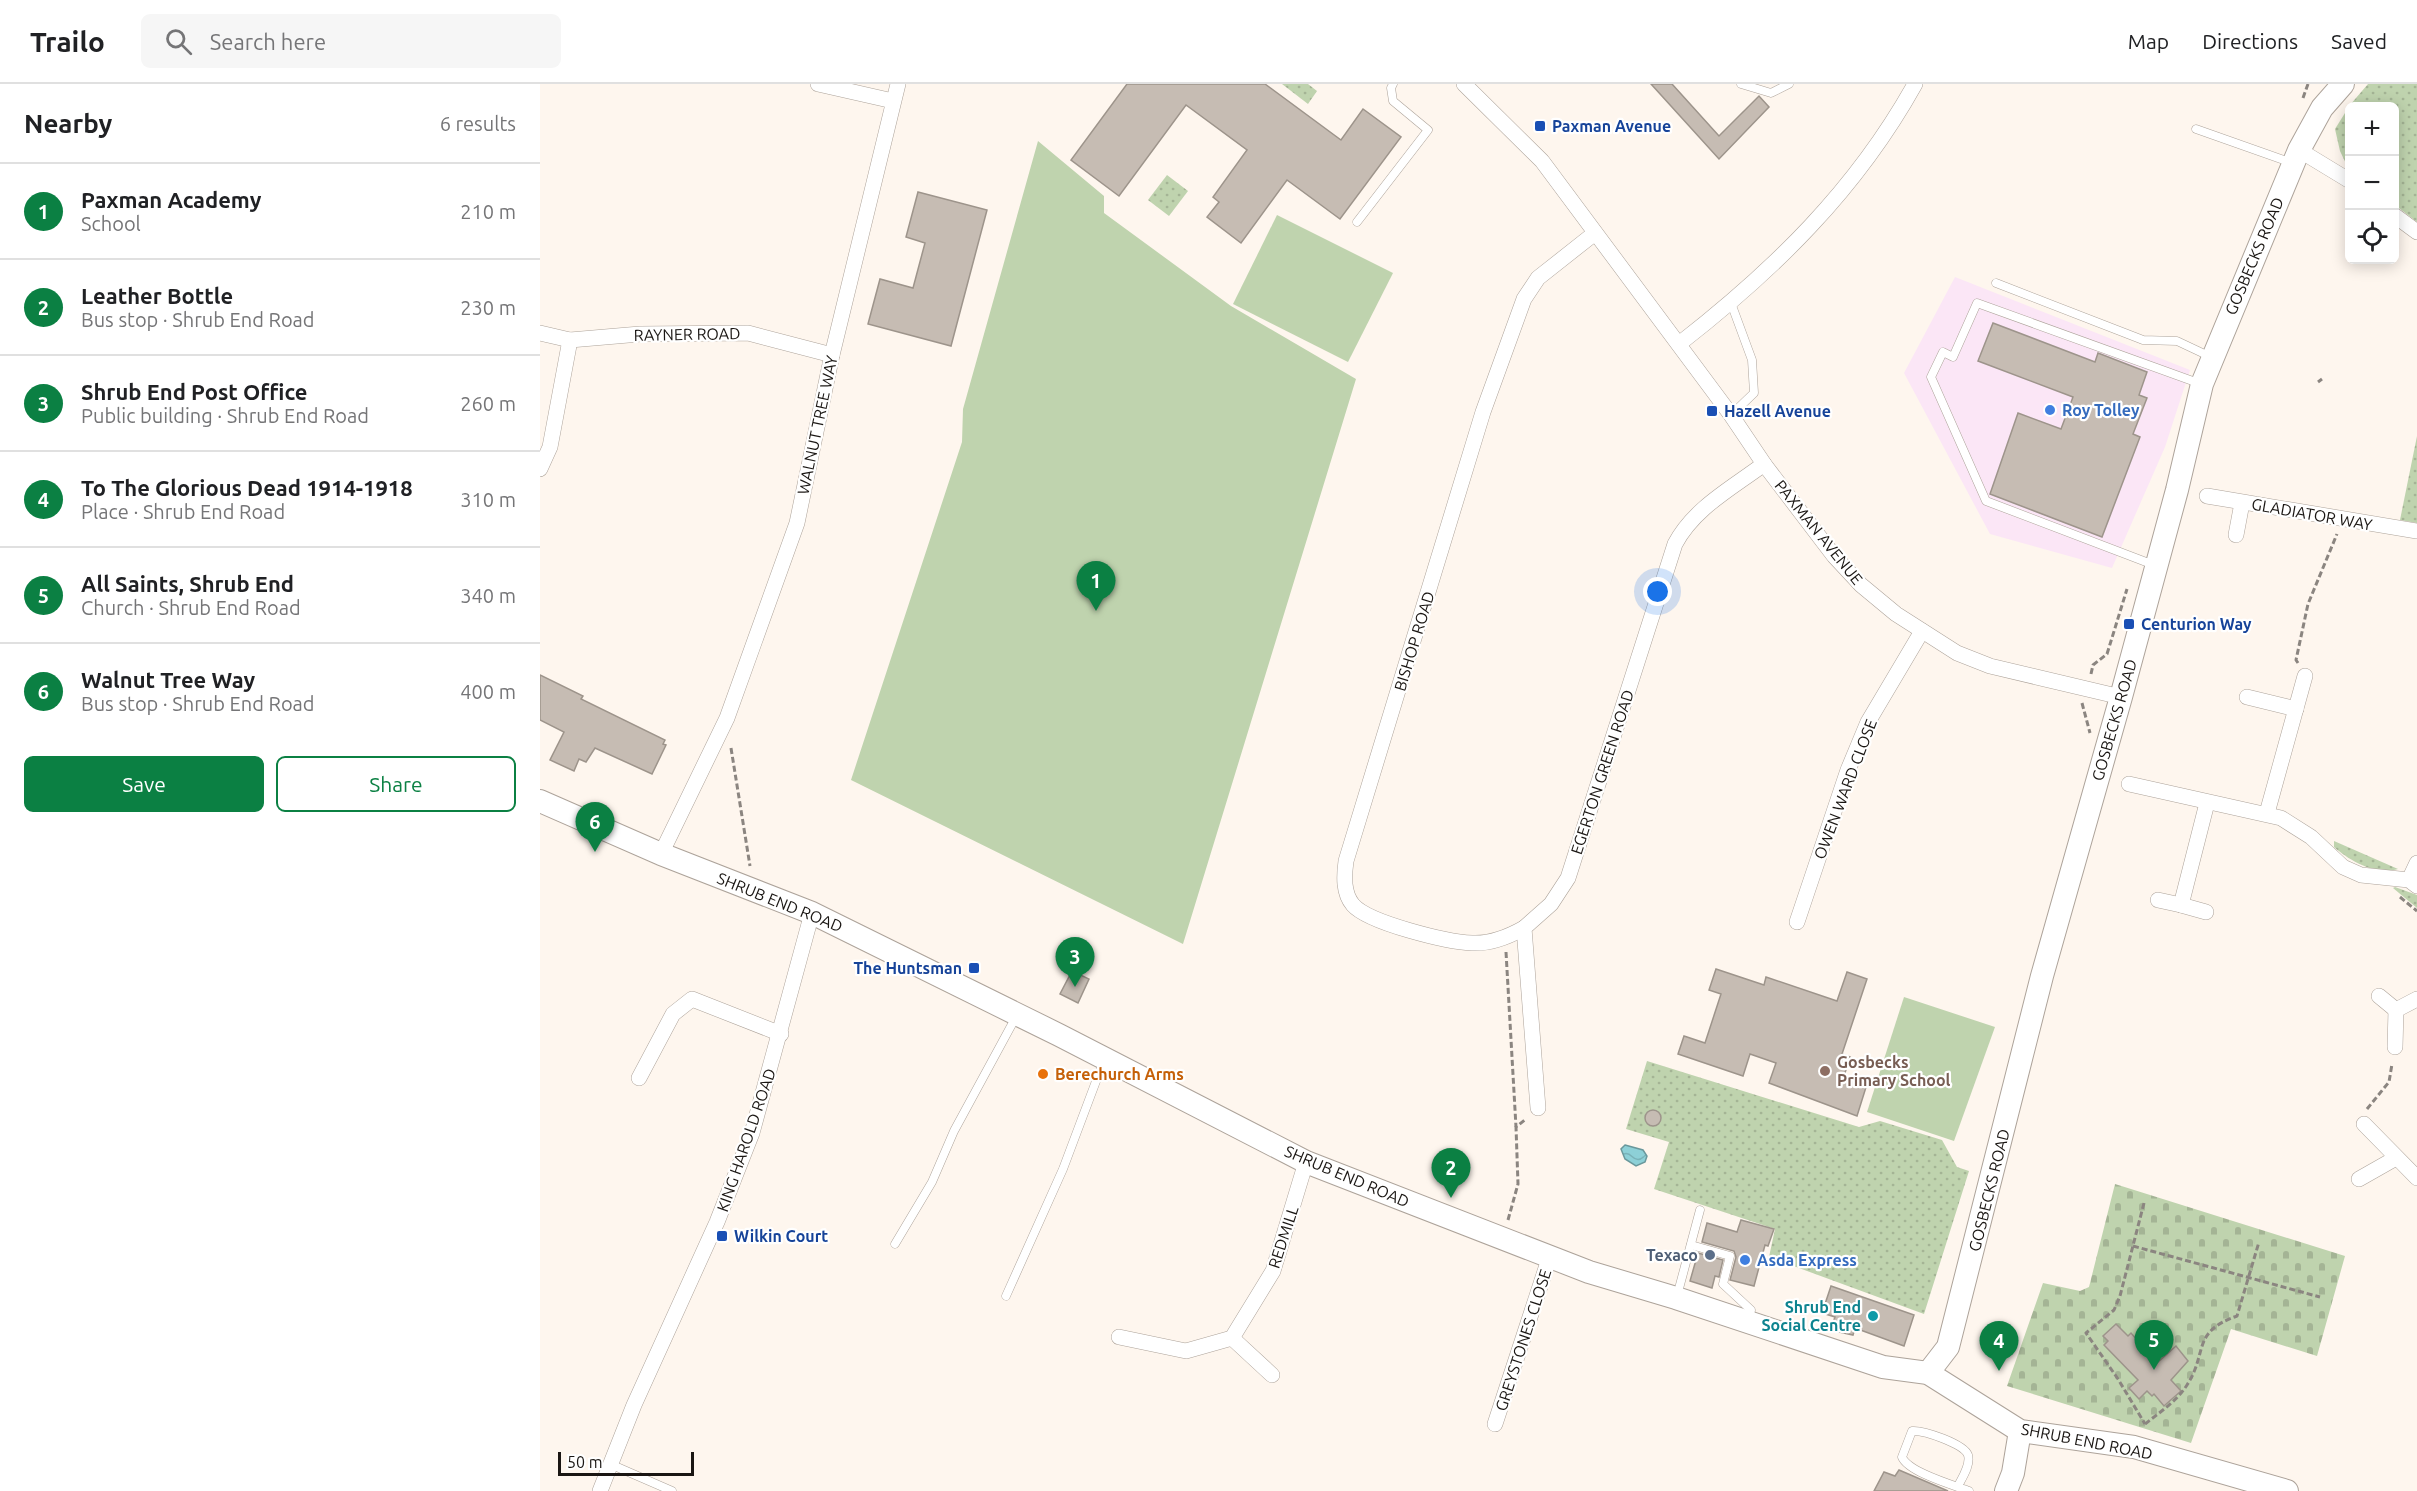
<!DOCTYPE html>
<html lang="en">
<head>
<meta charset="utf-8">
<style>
  :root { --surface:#fff; --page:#f6f6f6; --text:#202124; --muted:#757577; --line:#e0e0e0; --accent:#0b8043 }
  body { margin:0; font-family:Ubuntu,sans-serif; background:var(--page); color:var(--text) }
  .controls { position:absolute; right:18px; top:18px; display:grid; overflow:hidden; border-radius:9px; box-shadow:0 3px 15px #0003 }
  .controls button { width:54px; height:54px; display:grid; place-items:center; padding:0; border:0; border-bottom:2px solid var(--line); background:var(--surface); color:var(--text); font:30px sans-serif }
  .scale { position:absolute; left:18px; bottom:15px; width:136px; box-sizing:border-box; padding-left:6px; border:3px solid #1a1613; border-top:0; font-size:16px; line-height:21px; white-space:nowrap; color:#1a1613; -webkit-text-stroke:4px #fff; paint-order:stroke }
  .you { position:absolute; left:1118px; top:508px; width:21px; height:21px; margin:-15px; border:4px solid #fff; border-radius:50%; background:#1a73e8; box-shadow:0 0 0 9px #1a73e833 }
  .badge { display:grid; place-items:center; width:39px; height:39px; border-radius:50%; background:var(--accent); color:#fff; font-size:20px; font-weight:700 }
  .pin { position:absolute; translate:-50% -50px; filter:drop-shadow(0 2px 3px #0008) }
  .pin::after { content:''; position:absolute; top:32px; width:21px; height:18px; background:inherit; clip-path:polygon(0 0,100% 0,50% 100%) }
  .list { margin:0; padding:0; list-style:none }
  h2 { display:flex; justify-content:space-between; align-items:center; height:78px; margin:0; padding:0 24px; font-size:26px }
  h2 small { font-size:20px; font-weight:400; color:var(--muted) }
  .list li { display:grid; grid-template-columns:39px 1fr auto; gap:18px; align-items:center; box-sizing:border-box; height:96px; padding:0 24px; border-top:2px solid var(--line) }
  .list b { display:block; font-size:22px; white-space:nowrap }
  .list p { margin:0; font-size:20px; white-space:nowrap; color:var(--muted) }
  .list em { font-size:20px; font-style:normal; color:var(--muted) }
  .actions { display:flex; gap:12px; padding:18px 24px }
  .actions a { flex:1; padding:14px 0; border:2px solid var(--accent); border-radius:9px; text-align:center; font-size:21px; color:var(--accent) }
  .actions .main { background:var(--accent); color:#fff }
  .icon { flex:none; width:33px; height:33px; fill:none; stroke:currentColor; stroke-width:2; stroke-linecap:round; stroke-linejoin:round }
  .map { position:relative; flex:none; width:1877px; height:1407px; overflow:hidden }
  header { display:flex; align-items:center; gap:36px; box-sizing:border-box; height:84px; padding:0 30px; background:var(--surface); border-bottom:2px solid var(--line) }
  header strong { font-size:28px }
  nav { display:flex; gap:33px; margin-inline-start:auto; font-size:21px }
  .search { width:420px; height:54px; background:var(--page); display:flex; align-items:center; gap:15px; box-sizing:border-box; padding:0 21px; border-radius:9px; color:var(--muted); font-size:22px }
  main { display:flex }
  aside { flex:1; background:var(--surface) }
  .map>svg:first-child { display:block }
  .commercial { fill:#fbe6f6 }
  .grass { fill:url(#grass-dots) }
  .cemetery { fill:url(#cemetery-stones) }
  .park { fill:#bfd3ae }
  .water { fill:url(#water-waves); stroke:#6a989c; stroke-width:1.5 }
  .building { fill:#c6bcb3; stroke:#9d948b; stroke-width:1.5 }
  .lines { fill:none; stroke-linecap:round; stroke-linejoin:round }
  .lane-casing { stroke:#ada39a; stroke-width:9 }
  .street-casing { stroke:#ada39a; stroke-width:16 }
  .secondary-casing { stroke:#ada39a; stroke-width:24 }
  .path { stroke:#8b8580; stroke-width:3; stroke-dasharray:6 3; stroke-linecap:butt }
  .lane { stroke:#fff; stroke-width:8 }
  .street { stroke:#fff; stroke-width:15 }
  .secondary { stroke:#fff; stroke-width:22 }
  .transit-dot { fill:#1a4fb4; stroke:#fff; stroke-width:2 }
  .shop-dot { fill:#3f7fe0; stroke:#fff; stroke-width:2 }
  .education-dot { fill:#8d6e63; stroke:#fff; stroke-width:2 }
  .food-dot { fill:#e8710a; stroke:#fff; stroke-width:2 }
  .service-dot { fill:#5c6f8a; stroke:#fff; stroke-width:2 }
  .culture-dot { fill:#0f9aa8; stroke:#fff; stroke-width:2 }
  .labels { text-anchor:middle; stroke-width:4.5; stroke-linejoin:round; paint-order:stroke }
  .transit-label { font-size:16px; font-weight:bold; fill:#164399; stroke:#fff; text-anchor:start }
  .street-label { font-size:16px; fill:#1a1613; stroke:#fff }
  .shop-label { font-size:16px; font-weight:bold; fill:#366cbe; stroke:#fff; text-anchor:start }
  .education-label { font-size:16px; font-weight:bold; fill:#785e54; stroke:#fff; text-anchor:start }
  .food-label { font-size:16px; font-weight:bold; fill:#c56008; stroke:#fff; text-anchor:start }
  .service-label { font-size:16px; font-weight:bold; fill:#4e5e75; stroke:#fff; text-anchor:end }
  .culture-label { font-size:16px; font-weight:bold; fill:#0d838f; stroke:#fff; text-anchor:end }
</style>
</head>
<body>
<header>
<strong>Trailo</strong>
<div class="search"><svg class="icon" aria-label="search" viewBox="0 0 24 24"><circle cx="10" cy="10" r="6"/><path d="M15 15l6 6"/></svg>Search here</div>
<nav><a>Map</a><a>Directions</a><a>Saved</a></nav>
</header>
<main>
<aside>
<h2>Nearby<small>6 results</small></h2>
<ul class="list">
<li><span class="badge">1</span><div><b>Paxman Academy</b><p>School</p></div><em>210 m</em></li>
<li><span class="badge">2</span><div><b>Leather Bottle</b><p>Bus stop · Shrub End Road</p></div><em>230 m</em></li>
<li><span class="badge">3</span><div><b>Shrub End Post Office</b><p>Public building · Shrub End Road</p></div><em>260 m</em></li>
<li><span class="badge">4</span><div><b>To The Glorious Dead 1914-1918</b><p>Place · Shrub End Road</p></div><em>310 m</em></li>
<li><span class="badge">5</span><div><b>All Saints, Shrub End</b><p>Church · Shrub End Road</p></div><em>340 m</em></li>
<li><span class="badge">6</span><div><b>Walnut Tree Way</b><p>Bus stop · Shrub End Road</p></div><em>400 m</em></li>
</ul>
<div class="actions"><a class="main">Save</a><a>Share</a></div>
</aside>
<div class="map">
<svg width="1877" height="1407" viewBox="0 0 1877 1407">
  <defs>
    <pattern id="grass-dots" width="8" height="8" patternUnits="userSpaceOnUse" patternTransform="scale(1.5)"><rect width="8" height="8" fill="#bfd3ae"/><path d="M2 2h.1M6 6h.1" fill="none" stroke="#a4b495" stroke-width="1.8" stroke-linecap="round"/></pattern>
    <pattern id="cemetery-stones" width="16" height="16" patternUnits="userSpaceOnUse" patternTransform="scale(1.5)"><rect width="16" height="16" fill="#bfd3ae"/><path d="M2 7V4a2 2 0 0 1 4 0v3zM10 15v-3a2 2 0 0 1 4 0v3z" fill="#a4b495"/></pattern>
    <pattern id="water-waves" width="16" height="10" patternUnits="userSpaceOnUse" patternTransform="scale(1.5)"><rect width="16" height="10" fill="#8dd0d7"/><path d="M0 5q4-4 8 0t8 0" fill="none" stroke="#79b2b8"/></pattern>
  </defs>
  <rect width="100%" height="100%" fill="#fef6ee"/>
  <path class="commercial" d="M1415,193L1650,286L1625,363L1572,484L1450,450L1364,289Z"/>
  <g class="grass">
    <path d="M742,0H768L777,7L768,20Z"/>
    <path d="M1828,0H1877V138L1855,121L1854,22H1810L1809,86L1800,67L1795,45L1810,21Z"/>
    <path d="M627,91L648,107L629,132L608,116Z"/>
    <path d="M1877,352V439L1860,436Z"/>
    <path d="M1794,757L1858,785C1836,792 1810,777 1794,763Z"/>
    <path d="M1855,803L1877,811V824L1853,804Z"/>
    <path d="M1107,977L1319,1043L1340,1037L1402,1056L1417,1083L1429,1087L1384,1230L1229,1173L1235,1145L1114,1105L1129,1058L1086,1045Z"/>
  </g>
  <path class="cemetery" d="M1575,1100L1805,1172L1777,1272L1691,1245L1651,1359L1467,1302L1503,1199L1540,1207L1549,1203Z"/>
  <g class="park">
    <path d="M498,57L564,112V129L691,222L816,295L643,860L311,696L422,358L423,325Z"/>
    <path d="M737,131L853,189L808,278L693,220Z"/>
    <path d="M1364,913L1455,943L1414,1057L1327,1028Z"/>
  </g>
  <path class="water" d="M1085,1061L1103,1066L1107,1072L1105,1078L1096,1082L1085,1075L1081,1065Z"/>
  <g class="building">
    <path d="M587,0H725L801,56L823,25L861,53L800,135L747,96L701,159L667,133L679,118L673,113L707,66L646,21L579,112L531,76Z"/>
    <path d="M1111,0H1132L1179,52L1219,12L1229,23L1179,75Z"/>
    <path d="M378,108L447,126L411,262L328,240L340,195L373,204L385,159L366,153Z"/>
    <path d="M1453,239L1555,278L1558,269L1607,288L1599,311L1607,314L1593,350L1600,353L1562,453L1450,410L1478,329L1521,345L1533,313L1438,277Z"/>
    <path d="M0,591L43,612L41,615L125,656L123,660L126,661L112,690L55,664L46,678L39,675L34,687L10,676L24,648L0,636Z"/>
    <path d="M1176,885L1224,901L1226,893L1297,917L1307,888L1327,895L1302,970L1310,973L1304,992L1327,1000L1317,1032L1229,999L1236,979L1210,970L1203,992L1138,970L1144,952L1165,959L1181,910L1169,906Z"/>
    <path d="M532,887L549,895L538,919L520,910Z"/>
    <circle cx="1113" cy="1034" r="8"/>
    <path d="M1201,1136L1234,1145L1228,1162L1225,1161L1214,1202L1190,1196L1196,1173L1194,1167L1162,1158L1167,1139L1197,1148Z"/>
    <path d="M1158,1169L1183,1176L1179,1193L1175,1192L1172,1204L1150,1197Z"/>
    <path d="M1291,1202L1374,1231L1364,1262L1315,1244L1313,1251L1290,1246L1295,1233L1282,1229Z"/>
    <path d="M1576,1240L1588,1252L1591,1249L1617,1279L1636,1262L1648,1277L1631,1296L1641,1307L1624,1322L1614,1310L1612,1312L1607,1307L1599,1315L1589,1304L1598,1296L1564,1261L1568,1257L1563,1252Z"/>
    <path d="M1359,1386L1408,1407H1334L1344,1388L1355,1392Z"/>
  </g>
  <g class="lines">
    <defs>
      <g id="lane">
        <path d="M1201,0L1231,9L1249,0"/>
        <path d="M1656,45L1752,79"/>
        <path d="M817,138L888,46L853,17L851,4L853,0"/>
        <path d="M1456,199L1603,256L1637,257L1671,273"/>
        <path d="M1191,219L1212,276L1214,309L1191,331"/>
        <path d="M1614,481L1446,417L1391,293L1403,268L1413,273L1437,219L1661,300"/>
        <path d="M355,1160L392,1098L414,1047L477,931"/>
        <path d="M1151,1161L1190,1172L1183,1200L1211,1226L1209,1236"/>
        <path d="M466,1212L523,1085L564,976"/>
        <path d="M1137,1212L1160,1126"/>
        <path d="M70,1380L132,1407"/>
        <path d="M1418,1402C1422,1394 1431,1381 1428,1371C1424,1360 1384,1346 1372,1347L1362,1373C1368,1388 1413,1401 1429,1407"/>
      </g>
      <g id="street">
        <path d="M278,0L353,17"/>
        <path d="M924,0L1002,77L1191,331L1224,380L1294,472L1321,501L1356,530L1417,569L1450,582L1581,613"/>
        <path d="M1759,66L1810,97"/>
        <path d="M1854,131L1877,148"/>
        <path d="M0,249L30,256L100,250L208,249L292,271"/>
        <path d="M1139,260C1234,186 1316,106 1375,0"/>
        <path d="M0,385L10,363L30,256"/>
        <path d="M1667,412L1877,447"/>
        <path d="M1696,451L1702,419"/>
        <path d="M1707,613L1756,625"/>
        <path d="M1589,700L1741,734L1771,753L1803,783L1821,791L1869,796L1877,802"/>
        <path d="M1727,729L1765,592"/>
        <path d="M121,770L187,634L257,439L292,271L358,0"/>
        <path d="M1869,796L1877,779"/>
        <path d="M1618,816L1641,821"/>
        <path d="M1666,828L1641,821L1667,719"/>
        <path d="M1257,838L1308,686L1328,638L1382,547"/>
        <path d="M984,844C968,853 950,860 932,859C907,858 829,839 813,821C803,809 804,792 806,777L943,328L984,215L998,194L1055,149"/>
        <path d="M1839,912L1856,926"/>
        <path d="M1855,963L1856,926L1877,915"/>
        <path d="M99,994L133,930L152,915L241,950"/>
        <path d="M998,1024L984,844L1011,820L1028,794L1135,460C1154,424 1192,404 1224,380"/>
        <path d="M1824,1040L1877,1094"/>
        <path d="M1819,1095L1856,1074"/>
        <path d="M579,1253L646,1267L692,1254L733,1187L766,1078"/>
        <path d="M692,1254L732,1291"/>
        <path d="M955,1340L1010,1172"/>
        <path d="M60,1407L94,1321L177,1138L212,1049L272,829"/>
      </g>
      <g id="secondary">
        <path d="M0,717L121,770L272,829L519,951L766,1078L1049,1188L1136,1214L1343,1283L1388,1289L1480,1347L1594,1363L1747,1407"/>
        <path d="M1388,1289L1408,1263L1502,892L1581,613L1637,406L1662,300L1759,66L1782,24L1803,0"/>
        <path d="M1466,1407L1473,1389L1480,1347"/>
      </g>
    </defs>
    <use href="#lane" class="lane-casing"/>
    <use href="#street" class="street-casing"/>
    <use href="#secondary" class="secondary-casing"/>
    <g class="path">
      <path d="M1763,14L1768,0"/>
      <path d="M1778,298L1782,295"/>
      <path d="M1758,579L1756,576L1768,520L1797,450"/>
      <path d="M1551,590L1553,581L1567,570L1587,505"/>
      <path d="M1542,619L1550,649"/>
      <path d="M191,664L210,782"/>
      <path d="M1860,813L1877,827"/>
      <path d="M966,868L976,1043"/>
      <path d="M1827,1025L1849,998L1852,980"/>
      <path d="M1604,1119L1580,1212L1574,1226L1546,1249L1578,1295L1605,1340"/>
      <path d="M968,1136L978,1100L976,1043L986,1035"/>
      <path d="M1593,1162L1780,1213"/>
      <path d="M1605,1340C1620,1328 1637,1317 1647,1301C1668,1269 1651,1248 1697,1232L1719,1158"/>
    </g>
    <use href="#lane" class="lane"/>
    <use href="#street" class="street"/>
    <use href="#secondary" class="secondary"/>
  </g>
  <g class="transit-dot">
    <rect x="994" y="36" width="12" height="12" rx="3"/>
    <rect x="1166" y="321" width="12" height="12" rx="3"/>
    <rect x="1583" y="534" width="12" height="12" rx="3"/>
    <rect x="428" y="878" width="12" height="12" rx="3"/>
    <rect x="176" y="1146" width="12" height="12" rx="3"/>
  </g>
  <g class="shop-dot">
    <circle cx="1510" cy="326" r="6"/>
    <circle cx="1205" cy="1176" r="6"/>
  </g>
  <circle class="education-dot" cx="1285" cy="987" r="6"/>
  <circle class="food-dot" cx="503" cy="990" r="6"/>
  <circle class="service-dot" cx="1170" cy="1171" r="6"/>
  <circle class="culture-dot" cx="1333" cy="1232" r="6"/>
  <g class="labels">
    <g class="transit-label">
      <text x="1012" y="48">Paxman Avenue</text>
      <text x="1184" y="333">Hazell Avenue</text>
      <text x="1601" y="546">Centurion Way</text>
      <text x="422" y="890" text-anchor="end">The Huntsman</text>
      <text x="194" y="1158">Wilkin Court</text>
    </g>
    <g class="street-label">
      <text transform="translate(1714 172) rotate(-67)" y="6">GOSBECKS ROAD</text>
      <text transform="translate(147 250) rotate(-1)" y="6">RAYNER ROAD</text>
      <text transform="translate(277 341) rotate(-78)" y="6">WALNUT TREE WAY</text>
      <text transform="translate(1772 430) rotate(10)" y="6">GLADIATOR WAY</text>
      <text transform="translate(1279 448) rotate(51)" y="6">PAXMAN AVENUE</text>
      <text transform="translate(874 557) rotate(-73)" y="6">BISHOP ROAD</text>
      <text transform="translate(1574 636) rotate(-74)" y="6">GOSBECKS ROAD</text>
      <text transform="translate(1062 688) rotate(-72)" y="6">EGERTON GREEN ROAD</text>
      <text transform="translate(1305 705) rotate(-69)" y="6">OWEN WARD CLOSE</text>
      <text transform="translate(240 818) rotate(22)" y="6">SHRUB END ROAD</text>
      <text transform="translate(206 1056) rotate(-71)" y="6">KING HAROLD ROAD</text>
      <text transform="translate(807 1092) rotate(23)" y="6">SHRUB END ROAD</text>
      <text transform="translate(1449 1106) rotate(-76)" y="6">GOSBECKS ROAD</text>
      <text transform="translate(743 1153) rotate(-72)" y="6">REDMILL</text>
      <text transform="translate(983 1256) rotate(-72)" y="6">GREYSTONES CLOSE</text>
      <text transform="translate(1547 1357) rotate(11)" y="6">SHRUB END ROAD</text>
    </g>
    <g class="shop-label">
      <text x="1522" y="332">Roy Tolley</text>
      <text x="1217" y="1182">Asda Express</text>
    </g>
    <g class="education-label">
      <text x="1297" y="984">Gosbecks<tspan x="1297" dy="18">Primary School</tspan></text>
    </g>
    <g class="food-label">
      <text x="515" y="996">Berechurch Arms</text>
    </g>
    <g class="service-label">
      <text x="1158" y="1177">Texaco</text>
    </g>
    <g class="culture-label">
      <text x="1321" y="1229">Shrub End<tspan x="1321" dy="18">Social Centre</tspan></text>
    </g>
  </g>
</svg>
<div class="controls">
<button>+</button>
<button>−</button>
<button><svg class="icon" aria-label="locate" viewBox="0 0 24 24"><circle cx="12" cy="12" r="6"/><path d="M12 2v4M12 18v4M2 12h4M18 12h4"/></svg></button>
</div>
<div class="scale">50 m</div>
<div class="you"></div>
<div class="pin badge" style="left:556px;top:527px">1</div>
<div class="pin badge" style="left:911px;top:1114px">2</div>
<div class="pin badge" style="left:535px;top:903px">3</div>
<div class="pin badge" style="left:1459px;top:1287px">4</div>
<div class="pin badge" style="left:1614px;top:1286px">5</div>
<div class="pin badge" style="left:55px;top:768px">6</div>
</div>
</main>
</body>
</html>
